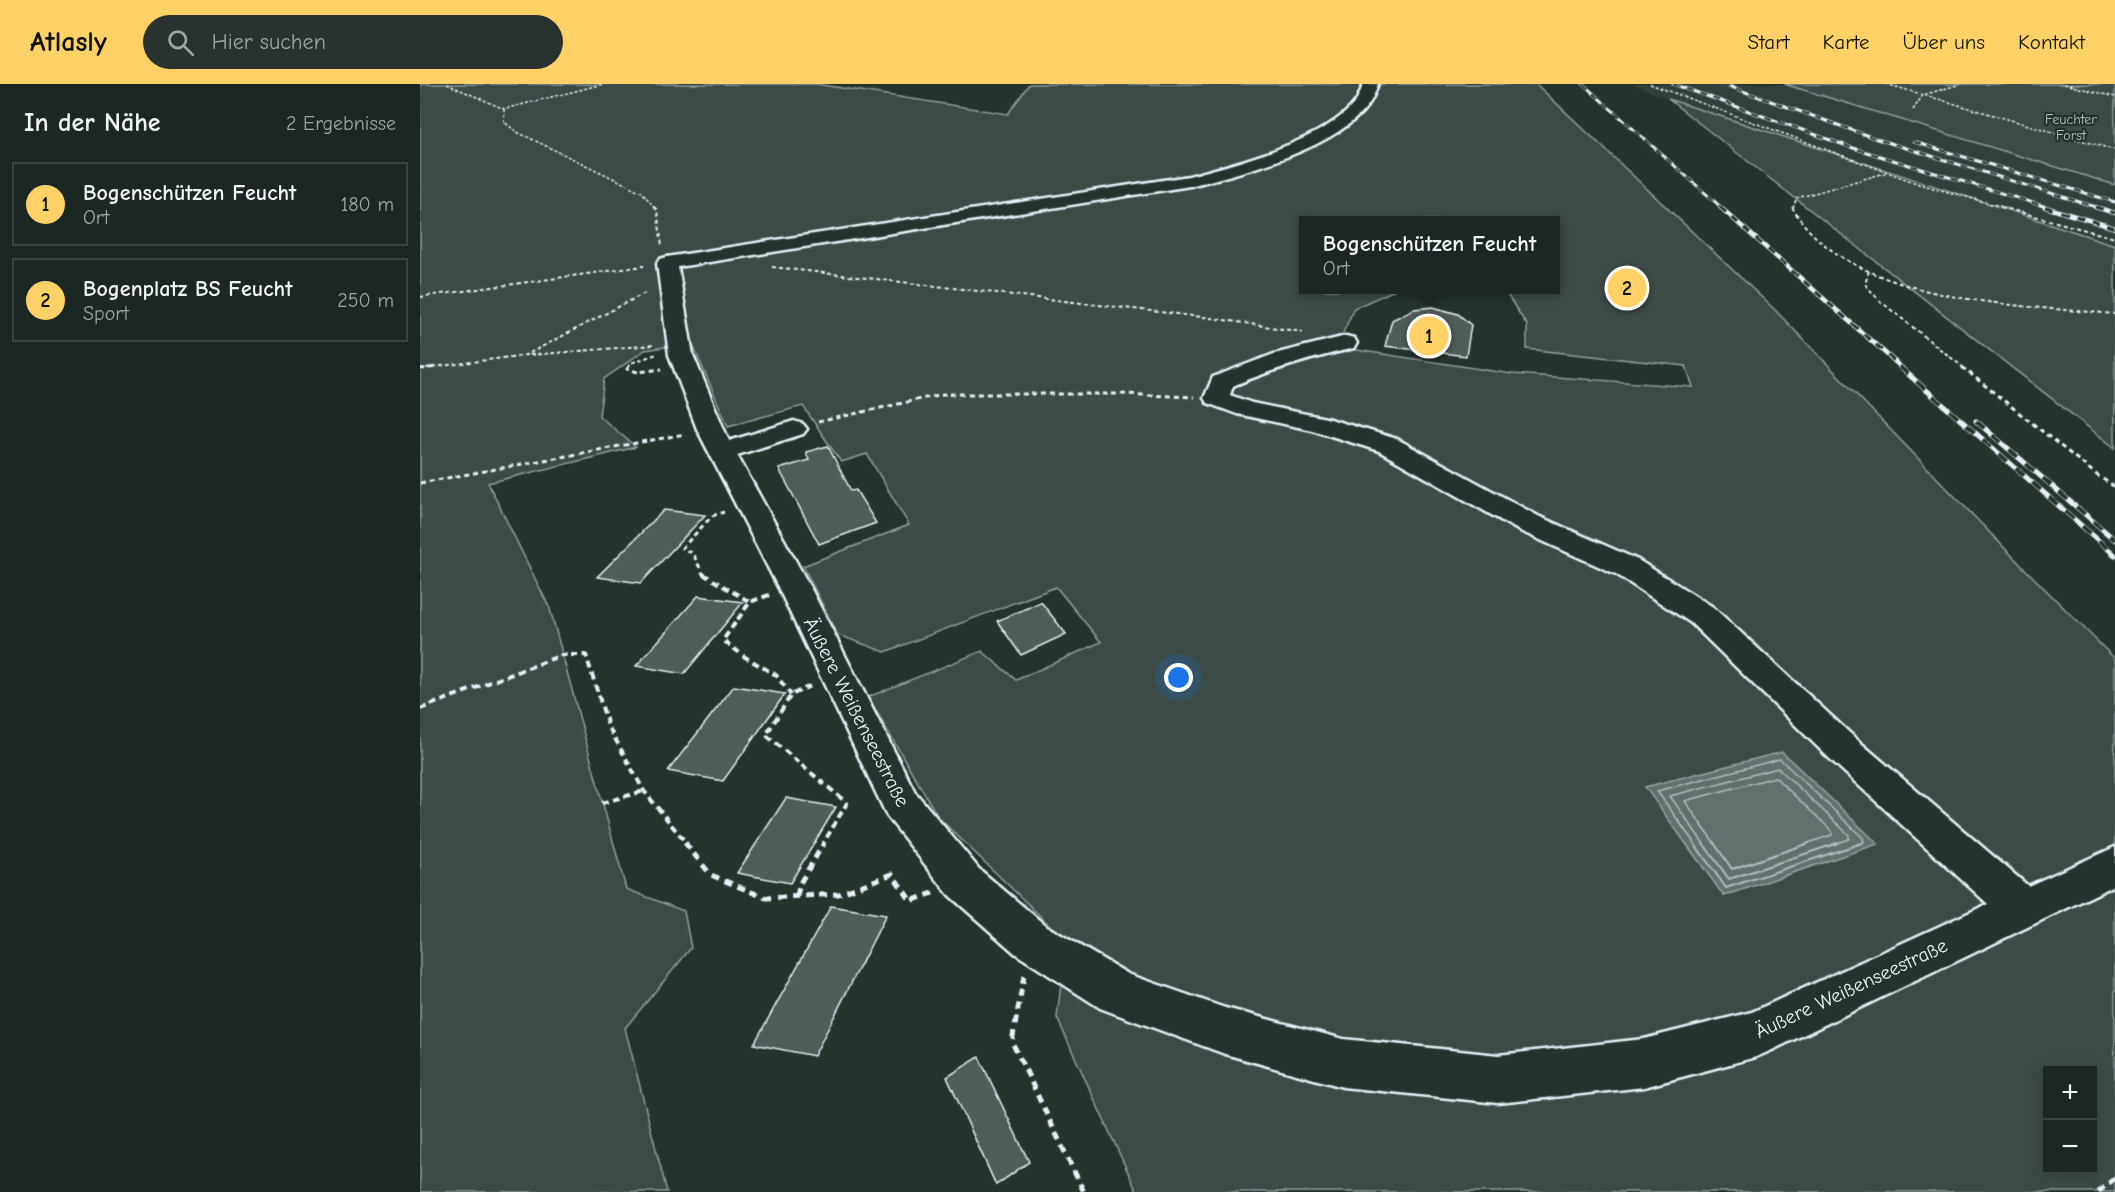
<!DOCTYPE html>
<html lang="de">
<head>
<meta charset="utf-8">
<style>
  :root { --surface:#1c2622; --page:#29322f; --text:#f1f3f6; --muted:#a0a5a5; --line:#3a4340; --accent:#ffd166 }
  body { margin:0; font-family:"Comic Neue",sans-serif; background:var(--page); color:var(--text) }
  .controls { position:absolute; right:18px; bottom:18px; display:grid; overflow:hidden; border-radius:0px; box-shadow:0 3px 15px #0003 }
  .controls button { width:54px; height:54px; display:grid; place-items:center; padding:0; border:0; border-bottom:2px solid var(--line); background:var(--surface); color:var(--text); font:30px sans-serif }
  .you { position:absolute; left:759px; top:594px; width:21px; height:21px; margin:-15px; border:4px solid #fff; border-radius:50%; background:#1a73e8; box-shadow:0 0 0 9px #1a73e833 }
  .badge { display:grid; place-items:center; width:39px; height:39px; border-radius:50%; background:var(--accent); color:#111; font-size:20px; font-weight:700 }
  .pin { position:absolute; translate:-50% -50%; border:3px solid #fff; box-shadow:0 2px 6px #0006 }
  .popup { position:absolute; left:879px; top:132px; width:261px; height:78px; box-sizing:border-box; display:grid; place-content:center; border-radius:0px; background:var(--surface); filter:drop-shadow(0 2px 4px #0005); font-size:20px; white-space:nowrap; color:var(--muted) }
  .popup b { font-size:22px; color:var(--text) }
  .popup::after { content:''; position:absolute; left:50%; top:100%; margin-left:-12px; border:12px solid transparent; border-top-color:var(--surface) }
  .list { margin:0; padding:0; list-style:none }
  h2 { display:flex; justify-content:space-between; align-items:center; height:78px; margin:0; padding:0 24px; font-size:26px }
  h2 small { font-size:20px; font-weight:400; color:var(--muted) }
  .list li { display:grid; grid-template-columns:39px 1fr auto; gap:18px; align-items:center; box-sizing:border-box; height:84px; margin:0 12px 12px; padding:0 12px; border:2px solid var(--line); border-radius:0px }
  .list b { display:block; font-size:22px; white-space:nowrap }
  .list p { margin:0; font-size:20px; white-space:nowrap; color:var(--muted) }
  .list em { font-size:20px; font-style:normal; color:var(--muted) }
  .icon { flex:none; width:33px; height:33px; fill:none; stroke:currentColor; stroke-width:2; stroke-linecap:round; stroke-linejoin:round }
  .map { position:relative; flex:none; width:1695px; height:1108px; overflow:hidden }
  header { display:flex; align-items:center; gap:36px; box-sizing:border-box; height:84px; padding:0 30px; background:var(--accent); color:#111 }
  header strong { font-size:28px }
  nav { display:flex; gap:33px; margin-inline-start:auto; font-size:21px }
  .search { width:420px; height:54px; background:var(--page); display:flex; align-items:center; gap:15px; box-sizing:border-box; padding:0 21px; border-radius:33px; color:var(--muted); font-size:22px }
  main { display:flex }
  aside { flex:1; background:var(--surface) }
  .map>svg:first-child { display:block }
  .built { fill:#333f3a }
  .green { fill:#3e4b47; stroke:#939ea0; stroke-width:1.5; fill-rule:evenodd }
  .water { fill:#636f6d; stroke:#98a3a5; stroke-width:1.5 }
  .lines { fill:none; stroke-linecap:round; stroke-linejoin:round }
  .shore-far1 { stroke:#b3bdc0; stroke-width:1.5 }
  .shore { stroke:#b3bdc0; stroke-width:2 }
  .building { fill:#505c59; stroke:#e8f1f8; stroke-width:1.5 }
  .minor-casing { stroke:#e8f1f8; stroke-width:5 }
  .path-far4 { stroke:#e8f1f8; stroke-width:1.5; stroke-dasharray:3 2; stroke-linecap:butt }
  .path-far3 { stroke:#e8f1f8; stroke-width:2; stroke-dasharray:4 3; stroke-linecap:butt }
  .path-far2 { stroke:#e8f1f8; stroke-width:3; stroke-dasharray:5 4; stroke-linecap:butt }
  .path-far1 { stroke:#e8f1f8; stroke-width:4; stroke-dasharray:7 4.5; stroke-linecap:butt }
  .path { stroke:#e8f1f8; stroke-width:5; stroke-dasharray:8 6; stroke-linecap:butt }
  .minor { fill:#26332d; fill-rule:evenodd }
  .rail-far2-casing { stroke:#e8f1f8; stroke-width:3 }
  .rail-far1-casing { stroke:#e8f1f8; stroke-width:4.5 }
  .rail-casing { stroke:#e8f1f8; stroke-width:5 }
  .rail-far2 { stroke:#26332d; stroke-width:2; stroke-dasharray:7; stroke-linecap:butt }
  .rail-far1 { stroke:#26332d; stroke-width:3; stroke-dasharray:8; stroke-linecap:butt }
  .rail { stroke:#26332d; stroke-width:4; stroke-dasharray:11; stroke-linecap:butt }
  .labels { text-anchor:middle; stroke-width:4.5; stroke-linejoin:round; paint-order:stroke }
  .far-park-label { font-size:14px; fill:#b5bfc3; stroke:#26332d }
  .near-street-label { font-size:20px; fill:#e8f1f8; stroke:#26332d }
</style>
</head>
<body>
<header>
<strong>Atlasly</strong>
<div class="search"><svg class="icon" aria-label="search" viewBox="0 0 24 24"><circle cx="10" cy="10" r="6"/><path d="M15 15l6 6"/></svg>Hier suchen</div>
<nav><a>Start</a><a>Karte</a><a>Über uns</a><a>Kontakt</a></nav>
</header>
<main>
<aside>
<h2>In der Nähe<small>2 Ergebnisse</small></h2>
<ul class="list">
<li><span class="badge">1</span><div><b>Bogenschützen Feucht</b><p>Ort</p></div><em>180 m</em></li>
<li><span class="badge">2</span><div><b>Bogenplatz BS Feucht</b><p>Sport</p></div><em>250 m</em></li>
</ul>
</aside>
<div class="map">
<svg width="1695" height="1108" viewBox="0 0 1695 1108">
  <rect width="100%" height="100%" fill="#26332d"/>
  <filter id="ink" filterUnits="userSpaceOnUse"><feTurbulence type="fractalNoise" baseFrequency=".0167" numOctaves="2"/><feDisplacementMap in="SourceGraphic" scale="12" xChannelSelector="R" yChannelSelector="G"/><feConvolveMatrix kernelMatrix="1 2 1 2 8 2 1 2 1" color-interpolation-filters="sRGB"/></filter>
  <g filter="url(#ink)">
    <path class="built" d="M1213,0H1364L1695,101V161L1248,15Z"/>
    <g class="green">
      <path d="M0,0H396L588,30L609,0H1116L1355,226L1601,481L1695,575V1108H717L637,934L646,857L518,733L448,613L562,567L596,596L681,558L636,503L465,568L418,551L383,482L489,441L447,370L421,378L383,322L308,342L272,259L225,266L184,295L179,332L216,363L68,399L130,525L206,805L264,827L271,864L205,944L247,1108H0ZM883,136H1135V206H1084L1107,241V265L1266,282L1273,303L1092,290L917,263L934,224L975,206H883ZM1628,986H1672V1086H1628Z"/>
      <path d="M1364,0H1695V101Z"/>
      <path d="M1248,15L1695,161V364Z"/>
    </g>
    <path class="water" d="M1362,668L1458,760L1304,812L1225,703Z"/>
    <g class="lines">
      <g class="shore-far1">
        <path d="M1275,760L1237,707L1360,675L1443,754L1444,758L1437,760"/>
        <path d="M1284,760L1250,712L1358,684L1429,751V755L1413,760"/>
        <path d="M1295,760L1265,717L1355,693L1412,747V751L1385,760"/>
      </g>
      <g class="shore">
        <path d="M1274,759L1306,804L1442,759"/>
        <path d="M1283,759L1309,795L1418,759"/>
        <path d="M1294,759L1312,785L1389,759"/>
      </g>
    </g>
    <g class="building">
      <path d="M1013,223L1038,230L1051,241L1046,272L965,262L972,236L994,225Z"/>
      <path d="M408,362L431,407L436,406L456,439L399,460L359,385L389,376L386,368Z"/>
      <path d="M244,426L285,431L221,499L177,493Z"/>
      <path d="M278,512L323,518L264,590L216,582Z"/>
      <path d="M621,518L646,550L601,571L577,537Z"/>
      <path d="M314,602L365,610L303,697L248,687Z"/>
      <path d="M366,714L416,723L370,799L317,789Z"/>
      <path d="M411,822L466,831L394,972L334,960Z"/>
      <path d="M559,973L609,1078L576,1101L527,993Z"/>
    </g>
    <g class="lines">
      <defs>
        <path id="minor" d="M944,0H958C955,7 953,15 948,21C916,65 821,89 770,102L258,183L273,271L309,357L374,337L383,340L387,345L383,350L317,371L390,503L495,708L559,785L626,842L708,890L805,924L923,955L1078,971L1224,955L1332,928L1568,820L1409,674L1271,539L1196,490L1098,446L959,367L892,346L817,330L787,319L784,314L793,293L854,270L926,252L934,254L937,259L934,264C892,274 852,285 813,302L810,311L832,319L906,334L977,355L1118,432L1218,476L1293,523L1435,654L1608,802L1695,763V801L1352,966L1336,973L1224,1003L1078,1019L923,1003L805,970L696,930L680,924L596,870L529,811L467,732L358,503L277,345L249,271L237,179L240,175L247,173L769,92C815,80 908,56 936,17C939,12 941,5 944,0Z"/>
      </defs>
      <use href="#minor" class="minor-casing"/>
      <g class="path-far4">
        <path d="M27,0L84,25L183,0"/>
        <path d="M1230,0L1499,100L1587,124"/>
        <path d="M1466,0L1695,66"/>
        <path d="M1644,0L1695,13"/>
        <path d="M84,25V38L97,48L222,108L235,124"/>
        <path d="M1493,26L1503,11L1541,0"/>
        <path d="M1373,124L1377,114L1465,89"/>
      </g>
      <g class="path-far3">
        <path d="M234,123L237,126L242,162"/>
        <path d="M1372,123C1427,219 1597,221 1695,230"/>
        <path d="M1581,123L1695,154"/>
        <path d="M352,183L791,234L883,248"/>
        <path d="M1449,187L1445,200L1460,217L1544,284"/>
        <path d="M0,213L224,182"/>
        <path d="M110,271L234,261"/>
        <path d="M6,284L106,271L227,208"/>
        <path d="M208,284L211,279L237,270"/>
      </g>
      <g class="path-far2">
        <path d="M209,283L207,285L218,288L242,285"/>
        <path d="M1542,283L1678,392L1695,403"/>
        <path d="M0,285L18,283"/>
        <path d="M398,338L523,310H701L774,313"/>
        <path d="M0,399L265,350"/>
        <path d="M284,492L273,470L262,464L292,432L304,428"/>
      </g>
      <g class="path-far1">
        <path d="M283,490L330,518"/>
        <path d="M349,511L330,518L303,556L325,573L356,591L371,611"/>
        <path d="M390,602L371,611L346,651L427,719L403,760"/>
        <path d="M0,625L142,571H166L188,642L224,707L267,760"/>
        <path d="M182,719L224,707"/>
      </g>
      <g class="path">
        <path d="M265,759L291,791L346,814L419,810L472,790L491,817L513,809"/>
        <path d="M377,812L380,799L404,759"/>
        <path d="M604,892L592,958L664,1108"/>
        <path d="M1678,1108L1695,1094"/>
      </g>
      <use href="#minor" class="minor"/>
      <defs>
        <g id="rail-far2">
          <path d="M1163,0L1302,124"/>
          <path d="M1253,0L1430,63L1630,124"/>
          <path d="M1303,0L1457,55L1679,124"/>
          <path d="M1494,58L1695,118"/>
        </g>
        <g id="rail-far1">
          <path d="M1300,123L1482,284"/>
          <path d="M1625,123L1695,144"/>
          <path d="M1675,123L1695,129"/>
        </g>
        <g id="rail">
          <path d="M1480,283L1695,471"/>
          <path d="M1556,337L1695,456"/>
        </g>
      </defs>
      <use href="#rail-far2" class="rail-far2-casing"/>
      <use href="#rail-far1" class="rail-far1-casing"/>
      <use href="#rail" class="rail-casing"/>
      <use href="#rail-far2" class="rail-far2"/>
      <use href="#rail-far1" class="rail-far1"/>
      <use href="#rail" class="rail"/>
    </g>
  </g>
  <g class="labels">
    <g class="far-park-label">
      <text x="1651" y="40">Feuchter<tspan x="1651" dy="16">Forst</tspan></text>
    </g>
    <g class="near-street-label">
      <text transform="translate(437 628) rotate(63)" y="7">Äußere Weißenseestraße</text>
      <text transform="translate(1431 904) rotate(-25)" y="7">Äußere Weißenseestraße</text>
    </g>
  </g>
</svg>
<div class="controls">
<button>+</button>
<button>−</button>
</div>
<div class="you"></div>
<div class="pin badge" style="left:1009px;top:252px">1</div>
<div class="popup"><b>Bogenschützen Feucht</b>Ort</div>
<div class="pin badge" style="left:1207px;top:204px">2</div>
</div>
</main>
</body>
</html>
